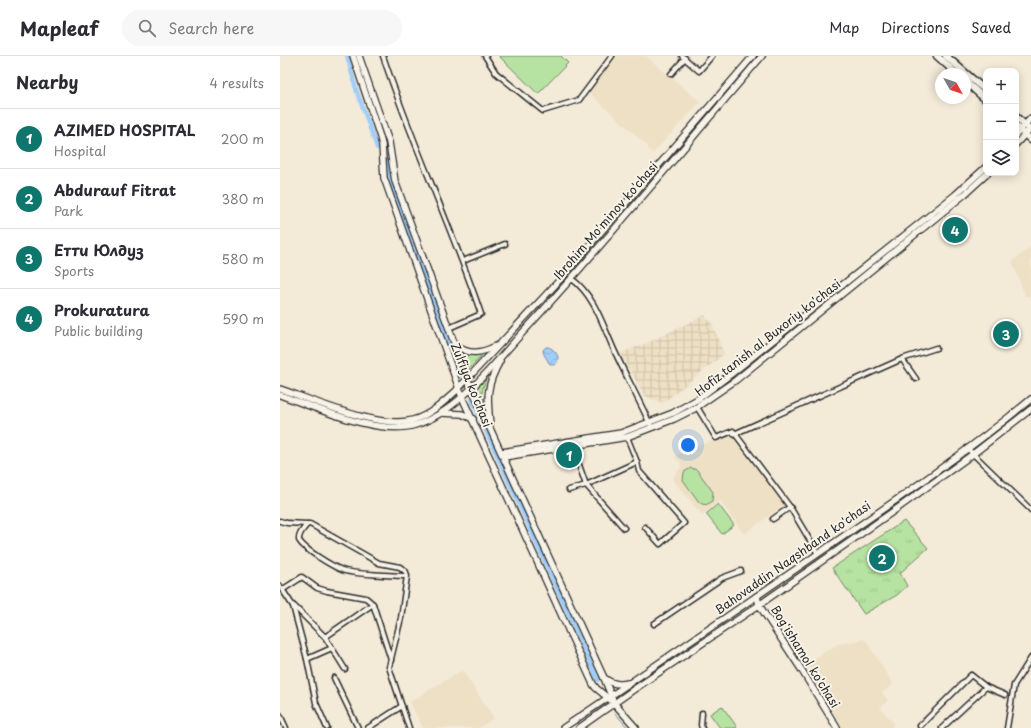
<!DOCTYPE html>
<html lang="en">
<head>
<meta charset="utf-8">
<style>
  :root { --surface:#fff; --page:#f7f7f7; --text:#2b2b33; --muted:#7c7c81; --line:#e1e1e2; --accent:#0f766e }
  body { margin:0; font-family:"Playpen Sans",sans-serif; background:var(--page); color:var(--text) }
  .controls { position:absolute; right:12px; top:12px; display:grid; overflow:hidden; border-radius:8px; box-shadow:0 2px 10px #0003 }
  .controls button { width:36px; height:36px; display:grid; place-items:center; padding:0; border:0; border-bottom:1px solid var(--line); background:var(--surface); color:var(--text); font:20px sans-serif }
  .compass { position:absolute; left:655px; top:12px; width:36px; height:36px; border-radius:50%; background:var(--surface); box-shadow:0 2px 10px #0003; rotate:130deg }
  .you { position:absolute; left:408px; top:389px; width:14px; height:14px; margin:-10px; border:3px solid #fff; border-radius:50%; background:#1a73e8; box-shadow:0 0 0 6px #1a73e833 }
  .badge { display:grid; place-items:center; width:26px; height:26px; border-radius:50%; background:var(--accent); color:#fff; font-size:13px; font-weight:700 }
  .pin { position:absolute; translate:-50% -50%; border:2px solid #fff; box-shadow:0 1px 4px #0006 }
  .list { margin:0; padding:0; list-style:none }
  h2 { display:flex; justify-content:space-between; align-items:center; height:52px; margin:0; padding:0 16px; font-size:17px }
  h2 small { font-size:13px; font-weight:400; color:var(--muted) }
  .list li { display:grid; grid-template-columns:26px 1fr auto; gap:12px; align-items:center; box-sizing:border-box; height:60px; padding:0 16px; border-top:1px solid var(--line) }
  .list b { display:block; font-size:15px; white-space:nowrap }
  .list p { margin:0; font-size:13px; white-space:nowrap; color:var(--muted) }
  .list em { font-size:13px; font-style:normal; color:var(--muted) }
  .icon { flex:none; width:22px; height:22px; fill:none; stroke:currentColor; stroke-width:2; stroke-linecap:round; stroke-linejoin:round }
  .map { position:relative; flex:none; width:751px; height:672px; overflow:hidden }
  header { display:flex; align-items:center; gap:24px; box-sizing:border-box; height:56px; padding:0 20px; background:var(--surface); border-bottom:1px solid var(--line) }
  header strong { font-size:19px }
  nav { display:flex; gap:22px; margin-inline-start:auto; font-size:14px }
  .search { width:280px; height:36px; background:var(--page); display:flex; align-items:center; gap:10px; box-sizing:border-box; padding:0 14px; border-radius:22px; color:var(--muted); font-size:15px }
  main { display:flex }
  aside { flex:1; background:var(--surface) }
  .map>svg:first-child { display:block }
  .built { fill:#eee0c5 }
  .industrial { fill:url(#industrial-grid) }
  .grass { fill:url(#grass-tufts); stroke:#708766 }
  .pitch { fill:#b6e3a1; stroke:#708766 }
  .water { fill:url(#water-waves); stroke:#718da8 }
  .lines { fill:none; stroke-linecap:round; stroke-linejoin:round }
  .stream { stroke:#718da8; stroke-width:1 }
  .canal { stroke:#a0cefb; stroke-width:4 }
  .street-casing { stroke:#2b2b2b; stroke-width:7 }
  .secondary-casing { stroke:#2b2b2b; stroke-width:8 }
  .primary-casing { stroke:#2b2b2b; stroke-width:9 }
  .street { stroke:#f7f3e8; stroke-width:4 }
  .secondary { stroke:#f7f3e8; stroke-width:5.5 }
  .primary { stroke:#f7f3e8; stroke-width:6 }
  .labels { text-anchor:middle; stroke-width:4; stroke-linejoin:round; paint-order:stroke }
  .street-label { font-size:12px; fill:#2b2b2b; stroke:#f7f3e8 }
</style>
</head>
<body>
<header>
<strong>Mapleaf</strong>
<div class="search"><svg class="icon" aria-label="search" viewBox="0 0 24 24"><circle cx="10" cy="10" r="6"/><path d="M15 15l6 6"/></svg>Search here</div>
<nav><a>Map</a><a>Directions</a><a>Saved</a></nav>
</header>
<main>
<aside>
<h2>Nearby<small>4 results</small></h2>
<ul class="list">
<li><span class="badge">1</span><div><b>AZIMED HOSPITAL</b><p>Hospital</p></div><em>200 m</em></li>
<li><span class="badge">2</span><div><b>Abdurauf Fitrat</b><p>Park</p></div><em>380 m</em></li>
<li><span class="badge">3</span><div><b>Етти Юлдуз</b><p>Sports</p></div><em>580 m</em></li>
<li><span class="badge">4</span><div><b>Prokuratura</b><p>Public building</p></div><em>590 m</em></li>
</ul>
</aside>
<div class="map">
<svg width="751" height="672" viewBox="0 0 751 672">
  <defs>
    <pattern id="industrial-grid" width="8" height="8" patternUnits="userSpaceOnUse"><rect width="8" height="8" fill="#eee0c5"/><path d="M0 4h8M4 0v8" fill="none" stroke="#ccc0a9"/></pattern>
    <pattern id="grass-tufts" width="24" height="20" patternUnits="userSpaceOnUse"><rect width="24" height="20" fill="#b6e3a1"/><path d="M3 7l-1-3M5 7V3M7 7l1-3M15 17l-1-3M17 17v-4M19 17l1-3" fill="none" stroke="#9dc38b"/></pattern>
    <pattern id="water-waves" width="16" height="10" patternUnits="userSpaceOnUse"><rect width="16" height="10" fill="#a0cefb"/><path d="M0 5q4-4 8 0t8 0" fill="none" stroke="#8ab1d7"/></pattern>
  </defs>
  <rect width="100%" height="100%" fill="#f3ead8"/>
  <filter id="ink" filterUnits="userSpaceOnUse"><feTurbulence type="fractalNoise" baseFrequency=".025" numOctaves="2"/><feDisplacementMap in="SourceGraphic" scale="8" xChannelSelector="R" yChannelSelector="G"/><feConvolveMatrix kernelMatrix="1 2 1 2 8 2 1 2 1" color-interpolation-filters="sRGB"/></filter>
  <g filter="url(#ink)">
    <g class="built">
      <path d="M336,0H366L420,46L373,97L368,93V90L308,36Z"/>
      <path d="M751,191V244L749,240H745L732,205Z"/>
      <path d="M452,379L505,448L464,478L440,445L422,459L392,423L401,411L400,406L395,401L409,389L414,385L419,390L422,388L438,384Z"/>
      <path d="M584,583L587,586L613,628L602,637L608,644L600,652L614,667L612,669L613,672H562L527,607L558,588Z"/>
      <path d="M182,614L214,662L199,672H143L130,646Z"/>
    </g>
    <path class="industrial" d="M425,259L428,265L430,263L444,298L383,347L365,340L340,297L363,289Z"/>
    <g class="grass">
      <path d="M181,296L202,300L188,314Z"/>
      <path d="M206,323L202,335L204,348L196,333Z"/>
      <path d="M624,465L648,492L620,517L627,530L617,539L584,558L552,512Z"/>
    </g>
    <g class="pitch">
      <path d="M219,0H281L288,7L258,38Z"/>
      <path d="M411,412L417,414L433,436L432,445C428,449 424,450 419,446L403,424L404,416Z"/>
      <path d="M438,448L454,469L442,478L426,458Z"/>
      <path d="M442,650L457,671L455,672H440L430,658Z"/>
    </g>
    <path class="water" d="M266,291C272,290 281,300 277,306C275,311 269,309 268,305C266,301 263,299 263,294Z"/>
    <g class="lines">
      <g class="stream">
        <path d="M335,657L348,672"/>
        <path d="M725,672L731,630L751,597"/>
      </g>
      <g class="canal">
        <path d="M67,0L76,33L97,92"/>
        <path d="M107,104L109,121L116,141L180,319"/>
        <path d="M192,344L318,624"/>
      </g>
      <defs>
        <g id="street">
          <path d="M103,0C132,88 172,171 201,258L169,272"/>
          <path d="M205,0L216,17L263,55L299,44L332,0"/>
          <path d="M402,0L419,15L432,0"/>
          <path d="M391,18L405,2"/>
          <path d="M183,205L225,188"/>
          <path d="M292,223C315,240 323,270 335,296C346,320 359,344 370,368"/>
          <path d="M622,303L656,292"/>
          <path d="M417,351L436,382L453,375L510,451L538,498"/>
          <path d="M454,378L622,303L636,323"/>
          <path d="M347,381L357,406L359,415L404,467L380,488L365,471"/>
          <path d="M687,392L751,454"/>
          <path d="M298,406L306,429L344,472"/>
          <path d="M289,434L306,429L357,406"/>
          <path d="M493,463L510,451"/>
          <path d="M0,465L7,467L27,468"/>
          <path d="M127,520C110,519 76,519 62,514C52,510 23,493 19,484C18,479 25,470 28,468H30L99,507L120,511L126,516L127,520L121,562L109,611L129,672"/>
          <path d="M0,530L13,550L27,603L36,647L47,672"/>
          <path d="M2,534L22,521L37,532L47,535L86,542L93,548L111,604"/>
          <path d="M14,550L45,581L65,613"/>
          <path d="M374,568L442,522L461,515"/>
          <path d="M45,581L93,548"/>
          <path d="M27,603L52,592"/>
          <path d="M54,622L78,672"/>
          <path d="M422,657L421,669L422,672"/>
          <path d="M0,659L6,672"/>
          <path d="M640,670L691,619L706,631L725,639"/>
          <path d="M88,672L122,650"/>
          <path d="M662,672L706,631"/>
          <path d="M727,672L734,629L751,602"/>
        </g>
        <g id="secondary">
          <path d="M73,0L100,81L102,89L104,122L182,341L313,628L316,632L334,647"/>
          <path d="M79,0L109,86L115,125L187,322L324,622L334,647L356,672"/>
          <path d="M736,79L751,62"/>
          <path d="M736,88L748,75"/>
          <path d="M176,289C189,300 202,297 216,290"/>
          <path d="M0,333C33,344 100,374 133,364C150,359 163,347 176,335L276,228L473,0"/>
          <path d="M0,339C37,352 98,380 135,369C178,357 215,306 245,274C327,185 403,92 482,0"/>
          <path d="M161,357L182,358L193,363"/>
          <path d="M210,368C207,340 206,330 220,305"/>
          <path d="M222,396L341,377L393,357L418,343L451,318L675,139L706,111"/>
          <path d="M224,401L347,381L394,363L414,353L456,324L685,138L708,117"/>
          <path d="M477,540L479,549L521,613L557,672"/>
          <path d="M324,622C332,628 338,629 348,627"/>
          <path d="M283,672C371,613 458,553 545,493C615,445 686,397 751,343"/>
          <path d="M299,672L353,634L479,549L618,452L693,398L751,353"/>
        </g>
        <g id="primary">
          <path d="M657,0L677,18"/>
          <path d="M666,0L706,35"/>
          <path d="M685,25L706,44"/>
          <path d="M736,61L751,74"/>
          <path d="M736,70L751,84"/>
        </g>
      </defs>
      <use href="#street" class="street-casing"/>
      <use href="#secondary" class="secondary-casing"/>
      <use href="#primary" class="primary-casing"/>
      <use href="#street" class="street"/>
      <use href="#secondary" class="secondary"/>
      <use href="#primary" class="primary"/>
    </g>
  </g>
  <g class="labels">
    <g class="street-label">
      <text transform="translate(326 165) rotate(-49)" y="4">Ibrohim Mo'minov ko'chasi</text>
      <text transform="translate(488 282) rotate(-38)" y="4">Hofiz tanish al Buxoriy ko'chasi</text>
      <text transform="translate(191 329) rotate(68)" y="4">Zulfiya ko'chasi</text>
      <text transform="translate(513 502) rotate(-35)" y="4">Bahovaddin Naqshband ko'chasi</text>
      <text transform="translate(525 601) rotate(58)" y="4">Bog'ishamol ko'chasi</text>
    </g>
  </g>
</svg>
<div class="controls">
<button>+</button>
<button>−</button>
<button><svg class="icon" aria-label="layers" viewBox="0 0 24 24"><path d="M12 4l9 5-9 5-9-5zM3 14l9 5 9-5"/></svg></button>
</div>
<svg class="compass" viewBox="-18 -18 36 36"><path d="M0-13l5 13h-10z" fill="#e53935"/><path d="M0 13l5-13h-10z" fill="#7c7c81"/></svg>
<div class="you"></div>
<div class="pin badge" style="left:289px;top:399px">1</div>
<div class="pin badge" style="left:602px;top:502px">2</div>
<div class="pin badge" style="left:726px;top:278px">3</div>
<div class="pin badge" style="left:675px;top:174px">4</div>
</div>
</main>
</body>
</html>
